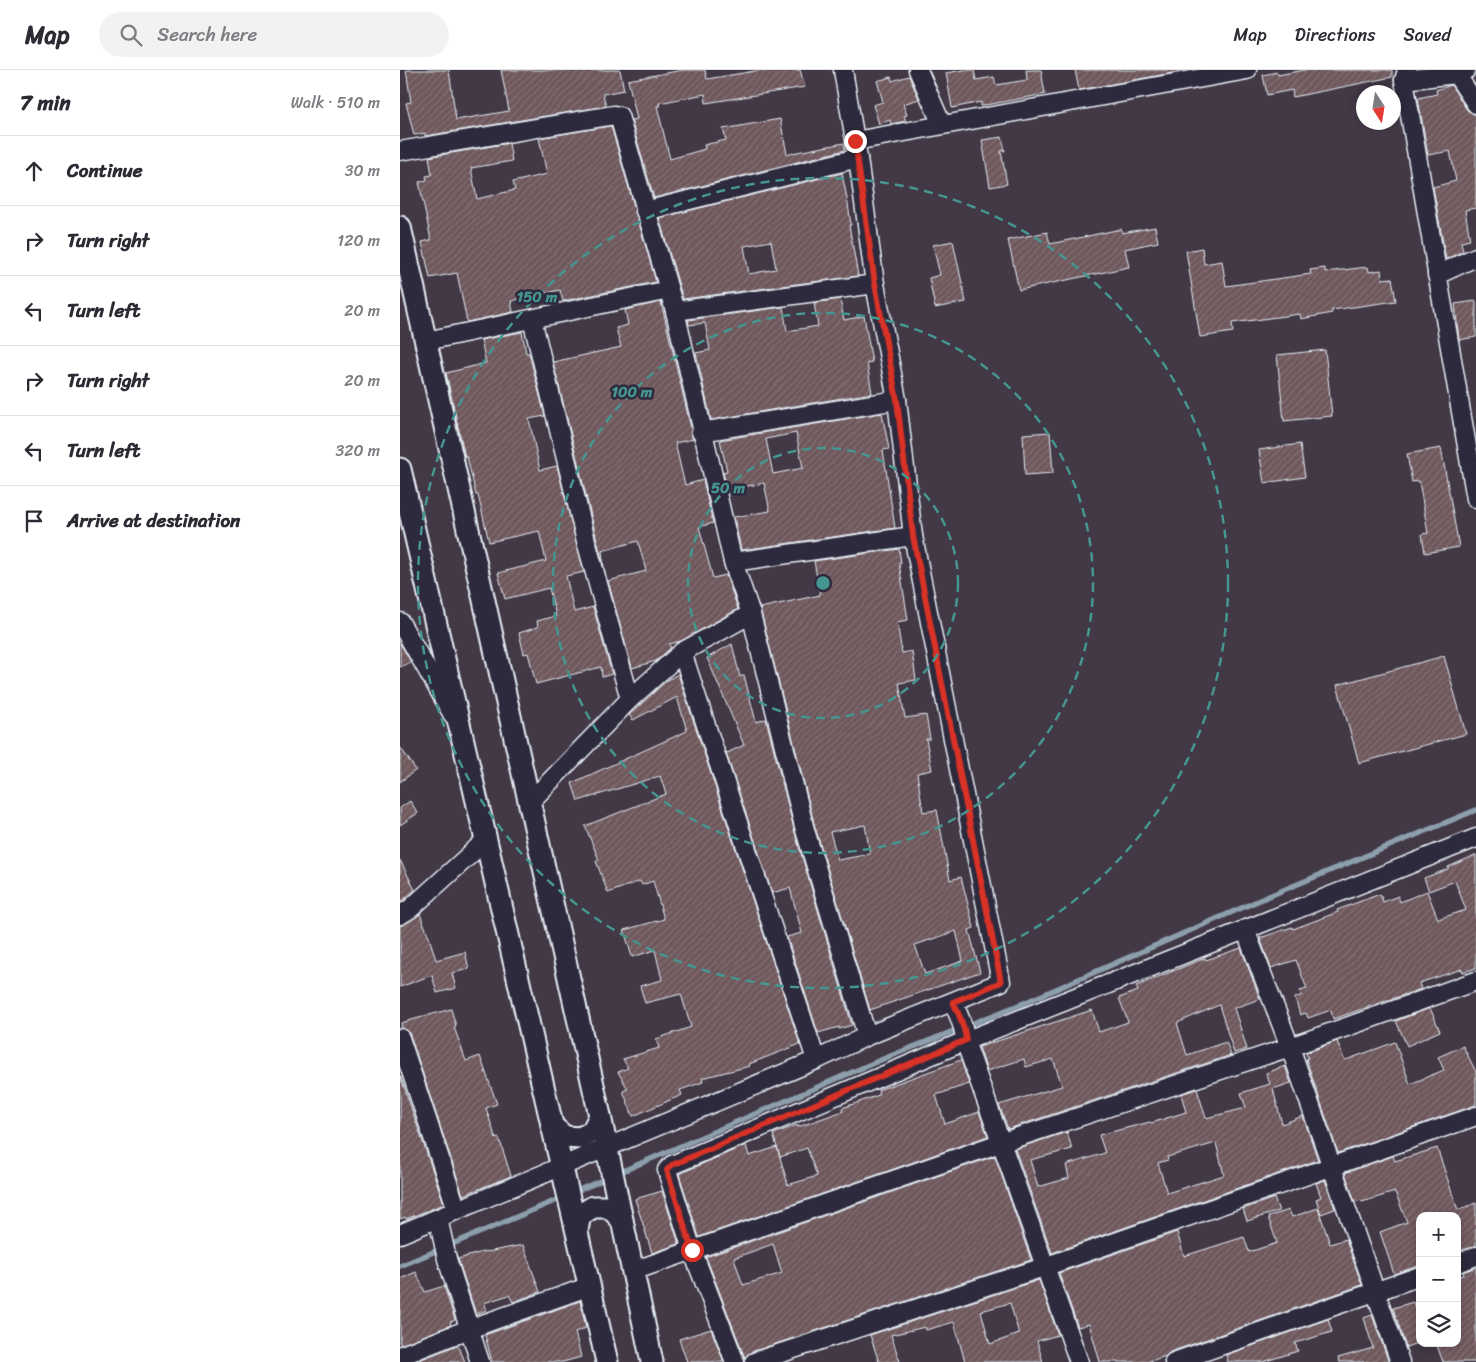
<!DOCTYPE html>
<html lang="en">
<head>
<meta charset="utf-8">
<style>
  :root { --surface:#fff; --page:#f2f2f3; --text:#2b2b33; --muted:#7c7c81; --line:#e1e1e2 }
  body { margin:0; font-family:Sriracha,sans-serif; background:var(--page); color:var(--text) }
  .controls { position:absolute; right:15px; bottom:15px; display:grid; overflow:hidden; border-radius:10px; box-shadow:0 2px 8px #0003 }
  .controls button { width:45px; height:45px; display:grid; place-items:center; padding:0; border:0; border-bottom:1px solid var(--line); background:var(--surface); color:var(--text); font:25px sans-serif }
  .compass { position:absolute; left:956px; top:15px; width:45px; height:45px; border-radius:50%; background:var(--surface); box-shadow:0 2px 8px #0003; rotate:168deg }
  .stop { position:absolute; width:15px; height:15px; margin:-11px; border:4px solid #d93025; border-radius:50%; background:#fff }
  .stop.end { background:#d93025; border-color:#fff; box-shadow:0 1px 5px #0008 }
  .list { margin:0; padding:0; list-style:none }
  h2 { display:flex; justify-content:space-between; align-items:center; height:65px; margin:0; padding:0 20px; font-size:21px }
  h2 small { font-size:16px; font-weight:400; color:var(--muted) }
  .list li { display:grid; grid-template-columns:32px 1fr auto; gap:15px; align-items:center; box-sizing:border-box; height:70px; padding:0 20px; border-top:1px solid var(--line) }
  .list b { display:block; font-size:19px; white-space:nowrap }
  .list em { font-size:16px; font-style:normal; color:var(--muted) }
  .icon { flex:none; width:28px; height:28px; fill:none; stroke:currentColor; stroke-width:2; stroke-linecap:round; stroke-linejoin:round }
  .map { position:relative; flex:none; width:1076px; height:1292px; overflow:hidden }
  header { display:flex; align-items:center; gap:30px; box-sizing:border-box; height:70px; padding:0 25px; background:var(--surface); border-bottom:1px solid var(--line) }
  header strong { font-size:24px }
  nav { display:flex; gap:28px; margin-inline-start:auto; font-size:18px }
  .search { width:350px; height:45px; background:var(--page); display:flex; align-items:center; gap:12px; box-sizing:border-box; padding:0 18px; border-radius:28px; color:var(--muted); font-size:19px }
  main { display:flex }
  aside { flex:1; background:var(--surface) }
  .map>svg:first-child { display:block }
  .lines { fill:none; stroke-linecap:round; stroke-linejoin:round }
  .stream { stroke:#8c9fab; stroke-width:5.5 }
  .building { fill:url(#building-hatch); stroke:#e8f1f8; fill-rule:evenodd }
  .minor-casing { stroke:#e8f1f8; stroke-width:21 }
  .tertiary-casing { stroke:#e8f1f8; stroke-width:25 }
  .minor { stroke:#2f2a3d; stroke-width:18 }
  .tertiary { stroke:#2f2a3d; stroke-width:21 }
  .route { stroke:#d93025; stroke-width:6 }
  .ring { fill:none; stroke:#459590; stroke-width:2.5; stroke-dasharray:9 6 }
  .centre { fill:#459590; stroke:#2f2a3d; stroke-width:2.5 }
  .ring-label { font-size:15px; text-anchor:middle; font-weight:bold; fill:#459590; stroke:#2f2a3d; stroke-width:5; stroke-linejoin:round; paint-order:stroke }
</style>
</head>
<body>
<header>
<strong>Map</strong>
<div class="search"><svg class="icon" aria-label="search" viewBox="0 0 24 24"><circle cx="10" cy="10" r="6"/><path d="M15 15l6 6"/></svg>Search here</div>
<nav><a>Map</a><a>Directions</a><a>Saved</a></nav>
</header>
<main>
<aside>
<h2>7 min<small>Walk · 510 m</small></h2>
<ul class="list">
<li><svg class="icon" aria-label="ahead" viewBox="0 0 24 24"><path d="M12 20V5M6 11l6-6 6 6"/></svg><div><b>Continue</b></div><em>30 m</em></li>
<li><svg class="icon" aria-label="right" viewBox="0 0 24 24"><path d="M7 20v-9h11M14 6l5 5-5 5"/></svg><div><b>Turn right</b></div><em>120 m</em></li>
<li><svg class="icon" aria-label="left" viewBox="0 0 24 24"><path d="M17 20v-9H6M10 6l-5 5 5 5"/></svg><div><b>Turn left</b></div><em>20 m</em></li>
<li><svg class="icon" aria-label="right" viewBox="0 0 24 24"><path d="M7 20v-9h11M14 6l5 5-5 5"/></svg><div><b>Turn right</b></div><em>20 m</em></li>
<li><svg class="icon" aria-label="left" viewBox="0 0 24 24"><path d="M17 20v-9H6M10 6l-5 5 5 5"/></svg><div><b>Turn left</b></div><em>320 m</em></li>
<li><svg class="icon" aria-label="arrive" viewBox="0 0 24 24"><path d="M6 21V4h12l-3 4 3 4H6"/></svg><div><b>Arrive at destination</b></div></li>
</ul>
</aside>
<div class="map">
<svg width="1076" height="1292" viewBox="0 0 1076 1292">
  <defs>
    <pattern id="building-hatch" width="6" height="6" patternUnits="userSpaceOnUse" patternTransform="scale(1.25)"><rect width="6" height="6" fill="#6e585c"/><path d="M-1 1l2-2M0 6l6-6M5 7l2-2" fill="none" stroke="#837074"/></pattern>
  </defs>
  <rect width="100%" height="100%" fill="#423846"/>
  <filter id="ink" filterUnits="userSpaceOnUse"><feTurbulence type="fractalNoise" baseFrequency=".02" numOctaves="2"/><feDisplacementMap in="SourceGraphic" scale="10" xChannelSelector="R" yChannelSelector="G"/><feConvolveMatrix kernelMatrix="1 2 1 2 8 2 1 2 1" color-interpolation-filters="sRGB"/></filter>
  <g filter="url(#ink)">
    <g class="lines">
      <g class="stream">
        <path d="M172,1123L478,991L624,933L869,826L1076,740"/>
        <path d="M0,1196L164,1127"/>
      </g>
    </g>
    <g class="building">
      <path d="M6,0H49L56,50L109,41L101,0H220L224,20L203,24L206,36L25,66V63L14,65L6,33L11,32Z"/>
      <path d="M283,0H305L307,9L361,0H400L405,17L306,33L305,24L259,33L260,36H257L270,89L305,79L304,75L326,70L323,59L380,49L387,84L444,73L445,80L254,128L231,50L237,49L228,10Z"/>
      <path d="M564,0H574L576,10L594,7L596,15L627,10L626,0H641L645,24L581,36V32L552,38L546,3Z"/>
      <path d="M675,0H777L778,2L679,20Z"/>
      <path d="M904,0H992V7L893,27L892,20L867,25L863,5L877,2L878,5Z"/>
      <path d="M509,6L519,29L503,34L507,45L504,46L506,51L491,54L490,50L479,54L473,35L483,32L477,11L491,7L492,11Z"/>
      <path d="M1051,15L1067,40L1076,45V138L1065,140L1070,170L1061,172L1063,181L1046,189L1033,117L1056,111L1050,81L1028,85L1018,28L1037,24L1036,20Z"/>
      <path d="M211,56L256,212L163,231L160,220L111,231L113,242L67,252L57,203L30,208L22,172L31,170L19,112L27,110L26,106L32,105L29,87L109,73L112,91L71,98L77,129L115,120L113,112L147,104L139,68Z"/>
      <path d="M602,67L605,81H601L607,114L590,117L582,70Z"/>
      <path d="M442,103L448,134L451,155H449L458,206L283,229L259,148ZM371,171L376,199L349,204L344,176Z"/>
      <path d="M755,157L758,172L725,179L729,197L619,220L608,170L647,162L650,174L721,159L722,163Z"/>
      <path d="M553,171L566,232L535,238L529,208L540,205L533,175Z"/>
      <path d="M802,178L804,194L822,191L826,216L911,204L910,200L925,198V202L968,197L969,202L981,200L982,209L992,208L996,231L932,240V243L901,249L900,244L832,253L833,262L800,267L786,181Z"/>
      <path d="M440,229L444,250L464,246L472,292L467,293L472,323L311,350L296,283L310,280L305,253L289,255L288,250L383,237L387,261L418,256L414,233Z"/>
      <path d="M1076,231V267L1059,270L1055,234Z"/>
      <path d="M261,232L291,358V364L293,369L275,373L285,415L303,410L313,453L299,457L313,508L326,505L338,539L281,571L269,574L271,578L256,591L232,598L208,511L246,501L238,471L202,481L204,498L153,292L221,277L216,258L228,255L225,240Z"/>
      <path d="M122,262L126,283H129L145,346L129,349L140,400L157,396L184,502L166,506L174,542L193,537L212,604L202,607L201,597L136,614L128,583L124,584L119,563L138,557L137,551L156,546L149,518L105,529L98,503L146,491L139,461L89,472L78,425H76L67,387H65L46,303L86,293L81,270Z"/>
      <path d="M925,280L932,346L884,351L877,285Z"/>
      <path d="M482,343L489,379L483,380L495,458L341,480L334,447L370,441L364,413L327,420L323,402L327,401L320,370ZM396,363L403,398L373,404L366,369Z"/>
      <path d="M650,362L653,403L625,405L623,364Z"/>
      <path d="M900,374L905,407L864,413L859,380Z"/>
      <path d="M1041,378L1059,477L1025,483L1022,464L1028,463L1019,411L1012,412L1007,384Z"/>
      <path d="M499,479L501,493H499L508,550L497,552L502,583L512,581L516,610L499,613L505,648L526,645L530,669H526L532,700L517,703L523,742L537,740L550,810L561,807L574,858L569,860L580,902L470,940L415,757L360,538L420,525L414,491ZM465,755L470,784L438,790L430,762ZM556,861L563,891L525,904L515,875Z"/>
      <path d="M0,573L11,592L0,597Z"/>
      <path d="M332,574L340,607L344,605L356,652L366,649L395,763L452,955L439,959V957L418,963L387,867L402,863L390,818L372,823L325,680L327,683L344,675L307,588Z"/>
      <path d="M1044,586L1066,664L959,693L937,615Z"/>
      <path d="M278,604L400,974L349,994L350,996L302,1008L303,1012L280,1020L282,1025L233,1046L223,1021L228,1019L218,1002L228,998L223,989L259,978L256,969L291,957L281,924L245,933L240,916L262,910L255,880L232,887L224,860L264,849L253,811L242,815L240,811L208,823L196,791L199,790L185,756L266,724L260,706L178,731L172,713L287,661L277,627L233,650L229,645L266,611Z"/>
      <path d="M0,677L16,700L0,712Z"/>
      <path d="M10,731L18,743L0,755V738Z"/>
      <path d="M1076,785V898L1063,902L1062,899L1019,913L1021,919L933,949L931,940L908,948L906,943L900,945L895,928L901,926L900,921L907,919L896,890L871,898L860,868L892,857L893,859L938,842L937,840L980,824L983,832L998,826L1000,832L1027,821L1038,849L1066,840L1055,811L1029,821L1024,808L1048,799V797Z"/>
      <path d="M0,790L15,820L0,833Z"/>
      <path d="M20,844L29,867L36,890L65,882L69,899L52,903L56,918L37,923L32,905L0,917V856L5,854Z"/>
      <path d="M841,878L860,929L834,938L847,979L834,983L819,935L777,953L787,985L826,972L831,985L608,1059L599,1035L662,1016L653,989L626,997L624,989L587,1001L579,977L692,940L699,962L728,952L719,928L738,921L736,916L805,888L806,890Z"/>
      <path d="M1030,938L1040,961L1007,976L996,951Z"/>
      <path d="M51,939L56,956L54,957L66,991L80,986L97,1034L86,1038L96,1069L99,1068L111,1106L63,1125L10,965L7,960L2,958L1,953Z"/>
      <path d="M937,971L944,989L946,990L995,972L1010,1014L1044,1000L1038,987L1063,976L1076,1002V1035L938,1083L906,989L908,988L906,983Z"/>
      <path d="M561,990L569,1014L536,1025L545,1054L579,1042L588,1066L299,1167L279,1104L346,1075L349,1086L377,1077L388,1115L417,1106L407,1078L380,1087L373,1064L397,1055L398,1057L443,1041L442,1038L479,1025L478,1020Z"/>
      <path d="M885,996L891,1013L873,1019L882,1054L903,1046L918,1090L652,1183L615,1079L667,1062L672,1079L630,1090L638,1117L669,1108L666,1095L705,1083L699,1065L750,1052L751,1053L786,1042L781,1024L797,1019L806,1048L846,1038L841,1023L870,1014L866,1003ZM816,1073L824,1105L767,1123L758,1093L768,1090L767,1087Z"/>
      <path d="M0,1005L44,1134L6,1149L5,1147L0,1149Z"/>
      <path d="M1037,1078L1058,1140L1076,1133V1176L1057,1182V1146H1020V1196L994,1204L980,1162L1007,1152L995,1122L962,1132L961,1130L955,1132L945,1103L993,1086L995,1091Z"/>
      <path d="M595,1086L631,1190L351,1282L345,1288L306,1187ZM373,1174L382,1203L343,1215L334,1188Z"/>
      <path d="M925,1110L935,1139L921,1144L916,1129L921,1127L916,1113Z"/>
      <path d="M262,1121L279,1174L252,1183L235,1129Z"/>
      <path d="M874,1128L879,1141L847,1151L843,1139Z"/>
      <path d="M918,1138L930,1174L946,1169L962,1215L770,1282L766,1286L747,1292H700L689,1254L678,1257L659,1203L777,1162L784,1186L844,1167L849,1182L877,1173L868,1147L889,1140L892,1147Z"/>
      <path d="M123,1175L140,1222L113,1232L109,1225L84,1233L87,1240L76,1244L58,1189L86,1181L87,1182Z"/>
      <path d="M1076,1197V1292H1043L1036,1273H1057V1207L1064,1205L1063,1202Z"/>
      <path d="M16,1202L25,1222L44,1216L55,1250L50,1252L51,1255L0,1275V1209Z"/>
      <path d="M639,1210L658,1265L637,1271L643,1292H565L554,1252L526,1260L525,1257L491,1265L500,1292H479L470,1265ZM610,1233L619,1264L590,1274L581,1241Z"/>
      <path d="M180,1231L186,1258L175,1262L181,1287L163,1292H92L85,1265Z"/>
      <path d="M1013,1232L1020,1252V1272L1006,1277L993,1238Z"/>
      <path d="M972,1245L988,1290L981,1292H939L938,1288L973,1278L964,1248Z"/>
      <path d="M928,1249L932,1262L895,1273L898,1281L863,1292H828L826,1285Z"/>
      <path d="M311,1259L324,1292H287L279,1269Z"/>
      <path d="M58,1275L65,1292H14Z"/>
    </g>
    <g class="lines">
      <defs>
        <g id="minor">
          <path d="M518,0L542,55"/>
          <path d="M1007,0L1004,10L1076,429"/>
          <path d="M1056,4L1076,34"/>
          <path d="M1004,10L1056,4L1066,0"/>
          <path d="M455,71L847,0"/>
          <path d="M0,81L214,45L219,46L275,241L333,492L351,544L405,760L467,966"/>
          <path d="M245,141L458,88"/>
          <path d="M1037,205L1076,187"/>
          <path d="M275,241L475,214"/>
          <path d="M132,249L186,471L230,629"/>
          <path d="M26,271L269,220"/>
          <path d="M301,362L497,330"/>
          <path d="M333,492L513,466"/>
          <path d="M0,552L53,645"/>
          <path d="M282,582L416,990"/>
          <path d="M129,733L230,629L282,582L351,544"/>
          <path d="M0,845L10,839L86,770"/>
          <path d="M845,859L890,977L1000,1292"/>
          <path d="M553,932C558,944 565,957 565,971L679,1292"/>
          <path d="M0,968L57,1140"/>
          <path d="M38,1148L47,1189L80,1292"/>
          <path d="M0,1164L416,990L467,966L601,912L513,466L497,330L475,214L458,88L443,0"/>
          <path d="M1057,1193L1076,1186"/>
          <path d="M233,1201L600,1073L890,977L1076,911"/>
          <path d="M0,1286L69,1259L190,1216"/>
          <path d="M335,1292L292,1180L269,1107L267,1100L272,1095L565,971L1076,768"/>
          <path d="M354,1292L644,1197L1076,1046"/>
          <path d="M774,1292L1020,1206"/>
        </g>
        <g id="tertiary">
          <path d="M0,157L200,1046L252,1292"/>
          <path d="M0,399L207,1292"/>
          <path d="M152,1056L165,1067L180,1068L192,1062L200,1046"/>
          <path d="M177,1160L180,1145L193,1137H209L222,1150"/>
        </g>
      </defs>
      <use href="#minor" class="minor-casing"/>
      <use href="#tertiary" class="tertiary-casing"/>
      <use href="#minor" class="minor"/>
      <use href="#tertiary" class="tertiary"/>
    </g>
  </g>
  <g class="lines" filter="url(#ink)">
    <path class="route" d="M292,1180L269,1107L267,1100L272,1095L566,970C565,957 559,944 553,932L601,912L513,466L497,330L475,214L455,71"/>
  </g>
  <g class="ring">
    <circle cx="423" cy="513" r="135"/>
    <circle cx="423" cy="513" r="270"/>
    <circle cx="423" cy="513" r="405"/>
  </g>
  <circle cx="423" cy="513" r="8" class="centre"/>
  <g class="ring-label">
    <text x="137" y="232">150 m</text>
    <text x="232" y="327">100 m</text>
    <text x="328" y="423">50 m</text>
  </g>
</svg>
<div class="controls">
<button>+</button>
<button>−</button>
<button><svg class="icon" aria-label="layers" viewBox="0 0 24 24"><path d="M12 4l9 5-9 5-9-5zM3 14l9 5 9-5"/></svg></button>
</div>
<svg class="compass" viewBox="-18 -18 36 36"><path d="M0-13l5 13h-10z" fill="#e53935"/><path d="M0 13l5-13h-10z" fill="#7c7c81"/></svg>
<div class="stop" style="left:292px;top:1180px"></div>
<div class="stop end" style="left:455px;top:71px"></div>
</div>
</main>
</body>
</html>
